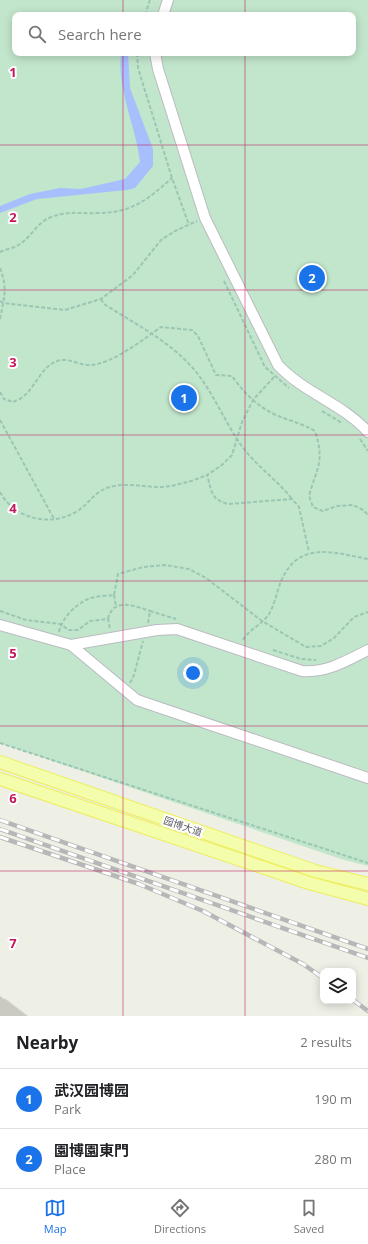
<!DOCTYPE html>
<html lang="en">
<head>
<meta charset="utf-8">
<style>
  :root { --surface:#fff; --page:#f6f6f6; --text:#202124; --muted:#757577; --line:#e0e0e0; --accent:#1a73e8 }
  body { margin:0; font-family:"Open Sans","Noto Sans SC",sans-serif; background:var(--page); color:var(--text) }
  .controls { position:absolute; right:12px; bottom:12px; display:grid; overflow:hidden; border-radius:8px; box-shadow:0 2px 10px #0003 }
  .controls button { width:36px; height:36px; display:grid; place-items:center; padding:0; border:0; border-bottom:1px solid var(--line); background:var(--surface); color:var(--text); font:20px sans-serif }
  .you { position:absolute; left:193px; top:673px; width:14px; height:14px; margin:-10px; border:3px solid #fff; border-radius:50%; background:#1a73e8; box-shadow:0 0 0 6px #1a73e833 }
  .badge { display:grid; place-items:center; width:26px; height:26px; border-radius:50%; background:var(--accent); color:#fff; font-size:13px; font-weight:700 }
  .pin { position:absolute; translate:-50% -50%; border:2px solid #fff; box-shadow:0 1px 4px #0006 }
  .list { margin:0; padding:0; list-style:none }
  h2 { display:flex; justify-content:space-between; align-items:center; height:52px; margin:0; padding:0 16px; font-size:17px }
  h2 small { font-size:13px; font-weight:400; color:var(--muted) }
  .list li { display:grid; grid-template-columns:26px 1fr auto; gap:12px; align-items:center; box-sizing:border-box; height:60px; padding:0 16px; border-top:1px solid var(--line) }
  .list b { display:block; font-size:15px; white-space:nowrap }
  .list p { margin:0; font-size:13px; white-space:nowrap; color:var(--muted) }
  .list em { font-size:13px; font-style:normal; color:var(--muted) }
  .icon { flex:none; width:22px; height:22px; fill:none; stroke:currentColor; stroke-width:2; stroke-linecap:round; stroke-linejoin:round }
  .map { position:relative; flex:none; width:368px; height:1016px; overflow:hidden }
  .search { position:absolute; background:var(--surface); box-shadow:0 2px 10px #0003; left:12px; right:12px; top:12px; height:44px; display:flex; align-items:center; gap:10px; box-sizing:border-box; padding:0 14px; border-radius:8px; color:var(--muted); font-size:15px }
  .sheet { height:172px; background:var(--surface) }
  nav { display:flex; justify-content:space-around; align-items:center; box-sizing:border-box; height:56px; border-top:1px solid var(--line); background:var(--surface); font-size:11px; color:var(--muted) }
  nav a { display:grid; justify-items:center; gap:2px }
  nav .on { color:var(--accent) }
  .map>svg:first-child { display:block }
  .green { fill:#c2e6cc; fill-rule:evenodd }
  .water { fill:#a7bffd }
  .building { fill:#cacac1; filter:url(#shadow) }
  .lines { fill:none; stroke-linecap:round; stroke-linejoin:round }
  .minor-casing { stroke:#babbc1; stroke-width:12 }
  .major-casing { stroke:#eeee5e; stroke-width:14 }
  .path { stroke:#9bc6b3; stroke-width:2; stroke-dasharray:4 2; stroke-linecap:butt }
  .minor { stroke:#fff; stroke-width:10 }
  .major { stroke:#f3fdac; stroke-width:12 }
  .rail-casing { stroke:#b7b7b8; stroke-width:4.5 }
  .rail { stroke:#fff; stroke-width:3; stroke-dasharray:9; stroke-linecap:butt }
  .grid { fill:none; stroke:#c2185b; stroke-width:1; stroke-opacity:0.55 }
  .labels { text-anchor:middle; stroke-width:4; stroke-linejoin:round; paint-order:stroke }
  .street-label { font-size:10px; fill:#5d5e65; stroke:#fff }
  .grid-label { font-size:13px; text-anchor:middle; font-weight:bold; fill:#c2185b; stroke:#fff; stroke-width:4; stroke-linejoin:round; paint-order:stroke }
</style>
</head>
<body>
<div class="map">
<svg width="368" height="1016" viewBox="0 0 368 1016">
  <defs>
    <filter id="shadow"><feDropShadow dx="4.5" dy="2.5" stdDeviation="0" flood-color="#0004"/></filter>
  </defs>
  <rect width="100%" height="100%" fill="#eeefe5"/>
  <path class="green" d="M0,0H368V866L341,859L0,743ZM15,15H353V53H15Z"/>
  <path class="water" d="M121,53H128L130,88L153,149V166L135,188L127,190L37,199L0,213V206L30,194L60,188L81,189L125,179L140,162C136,125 117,92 121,53Z"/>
  <path class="building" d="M0,996L26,1016H0Z"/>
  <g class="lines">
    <defs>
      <g id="minor">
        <path d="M163,15L168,0"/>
        <path d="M155,53L158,69L205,218L278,365C304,393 343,404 368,432"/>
        <path d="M0,625L71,645L157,630L177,629L302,671C327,673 346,661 368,650"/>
        <path d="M71,645L137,700L368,778"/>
      </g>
      <g id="major">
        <path d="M0,762L315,871L368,884"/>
        <path d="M0,779L309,883L368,899"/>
      </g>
    </defs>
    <use href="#minor" class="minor-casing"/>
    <use href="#major" class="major-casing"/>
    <g class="path">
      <path d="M145,15L150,0"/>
      <path d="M137,53L138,68L172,178L189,225"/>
      <path d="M0,252C6,249 15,248 20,244C31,237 37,223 49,218C69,210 78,214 97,213C132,213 147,200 172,178"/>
      <path d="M0,268C8,288 4,298 0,319"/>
      <path d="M224,281L265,367L289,388"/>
      <path d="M101,299L104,304C137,325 173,343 197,373C215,396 226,425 244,449C258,467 278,481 292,499"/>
      <path d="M0,301L3,303L65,310L101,299L133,275L161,240L175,231L197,221"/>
      <path d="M274,377L253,400L242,422L232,455L222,465L207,475C212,491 210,499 228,504L292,499L299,507L309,552"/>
      <path d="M0,392L4,399L13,402C16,400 21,399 24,396C35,387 42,366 57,361C69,357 80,366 91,365C112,364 144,339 161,327L192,330L198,336L216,375L232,376C243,392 258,407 276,415C290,421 301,423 315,431C325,463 317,466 309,496L313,507L323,511L337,506L353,505L363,510L368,515"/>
      <path d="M322,411L342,423"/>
      <path d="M0,420L54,519"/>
      <path d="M360,439L368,451"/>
      <path d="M0,492C14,518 48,527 74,513C91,504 93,490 114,486C128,483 145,487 160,487C177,486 192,481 207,475"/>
      <path d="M114,595L116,606"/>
      <path d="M0,611L26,620L60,624L69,630H78L90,621L108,619L110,629"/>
      <path d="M108,619C113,597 135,606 150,611"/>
      <path d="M148,623L150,611L176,619"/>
      <path d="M59,632C62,618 75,605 88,599C95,596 106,596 114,595L118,574L143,567L165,565L189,569L206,578L262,621L306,647L321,646L334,638L354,617L368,612"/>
      <path d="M243,640C249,629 262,625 269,614C275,604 277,590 282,579C300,540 335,553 368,559"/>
      <path d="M273,650L301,659L316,660"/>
      <path d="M130,683L134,675L143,641"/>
      <path d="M0,743L368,863"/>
    </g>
    <use href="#minor" class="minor"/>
    <use href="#major" class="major"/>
    <defs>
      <g id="rail">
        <path d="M0,820L368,949"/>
        <path d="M0,829L368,958"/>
        <path d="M0,837L139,884L203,911L303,964L323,978"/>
        <path d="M353,1000L368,1011"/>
      </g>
    </defs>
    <use href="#rail" class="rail-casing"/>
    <use href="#rail" class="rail"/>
  </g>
  <path class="grid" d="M123,0V15M245,0V15M123,53V1016M245,53V1016M0,145H368M0,290H368M0,435H368M0,581H368M0,726H368M0,871H368"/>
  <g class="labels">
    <g class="street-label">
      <text transform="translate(183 826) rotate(19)" y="4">园博大道</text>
    </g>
  </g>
  <g class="grid-label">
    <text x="13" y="77">1</text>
    <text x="13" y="222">2</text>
    <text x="13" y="367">3</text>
    <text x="13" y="513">4</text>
    <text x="13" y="658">5</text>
    <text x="13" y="803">6</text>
    <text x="13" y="948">7</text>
  </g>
</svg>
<div class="controls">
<button><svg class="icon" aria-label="layers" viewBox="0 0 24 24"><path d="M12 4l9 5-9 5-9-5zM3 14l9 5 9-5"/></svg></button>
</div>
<div class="you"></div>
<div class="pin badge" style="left:184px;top:398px">1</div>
<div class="pin badge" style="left:312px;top:278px">2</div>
<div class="search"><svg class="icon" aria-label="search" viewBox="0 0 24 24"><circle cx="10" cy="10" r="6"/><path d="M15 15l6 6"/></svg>Search here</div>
</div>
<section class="sheet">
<h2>Nearby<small>2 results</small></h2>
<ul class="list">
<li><span class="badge">1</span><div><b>武汉园博园</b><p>Park</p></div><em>190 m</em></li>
<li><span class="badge">2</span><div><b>園博園東門</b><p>Place</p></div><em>280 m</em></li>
</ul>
</section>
<nav>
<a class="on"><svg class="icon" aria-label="map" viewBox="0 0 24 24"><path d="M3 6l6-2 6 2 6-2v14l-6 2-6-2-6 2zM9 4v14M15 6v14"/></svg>Map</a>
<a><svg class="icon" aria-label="directions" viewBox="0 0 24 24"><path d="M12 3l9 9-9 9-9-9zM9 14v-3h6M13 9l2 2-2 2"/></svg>Directions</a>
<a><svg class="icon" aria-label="saved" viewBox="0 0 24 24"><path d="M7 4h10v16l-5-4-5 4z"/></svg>Saved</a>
</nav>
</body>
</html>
